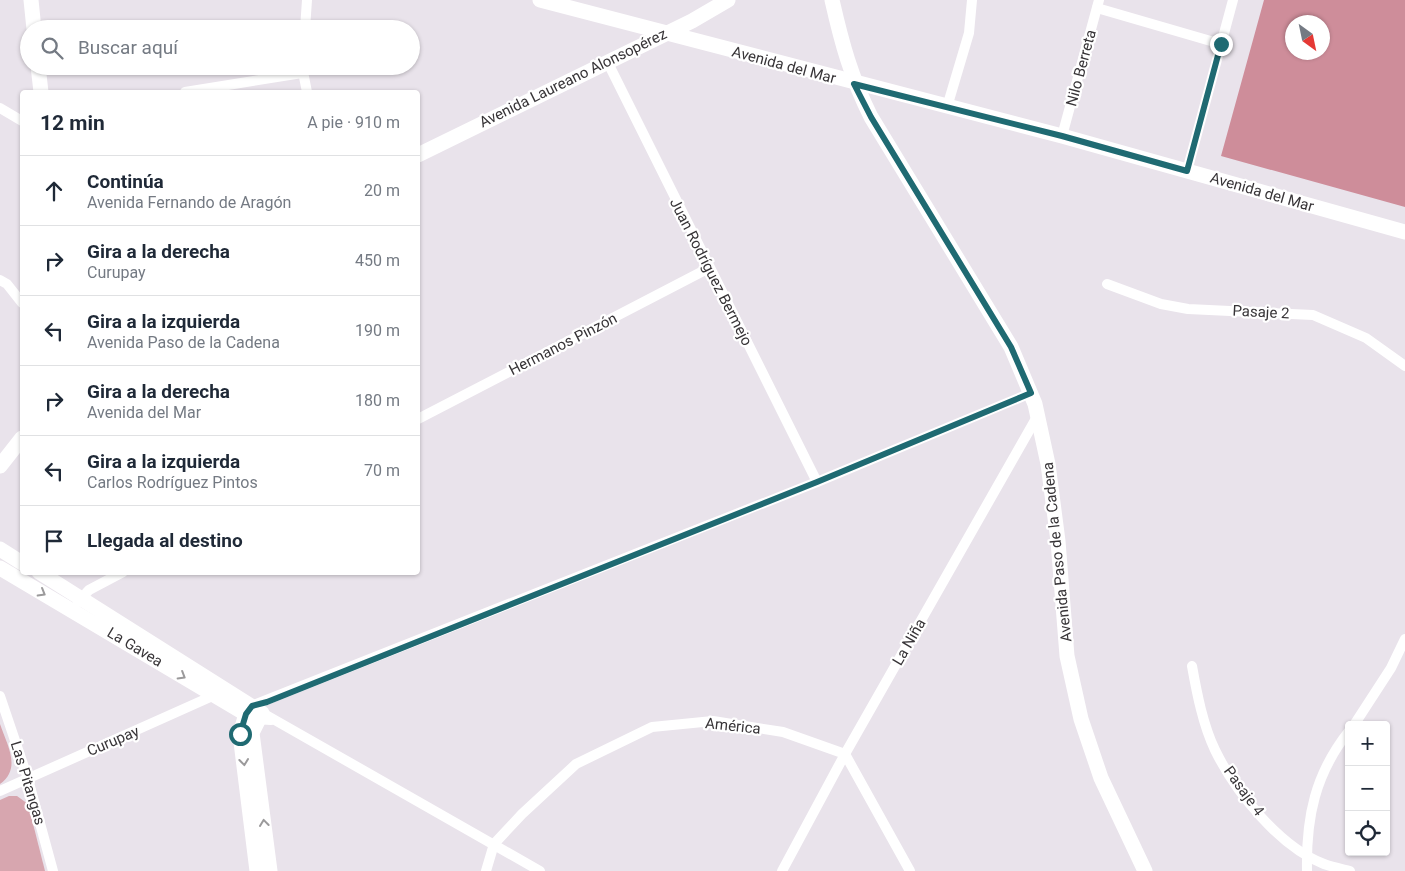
<!DOCTYPE html>
<html lang="es">
<head>
<meta charset="utf-8">
<style>
  :root { --surface:#fff; --page:#f2f2f3; --text:#1f2937; --muted:#747a83; --line:#e0e1e3 }
  body { margin:0; font-family:Roboto,sans-serif; background:var(--page); color:var(--text) }
  .controls { position:absolute; right:15px; bottom:15px; display:grid; overflow:hidden; border-radius:5px; box-shadow:0 1px 4px #0004 }
  .controls button { width:45px; height:45px; display:grid; place-items:center; padding:0; border:0; border-bottom:1px solid var(--line); background:var(--surface); color:var(--text); font:25px sans-serif }
  .compass { position:absolute; left:1285px; top:15px; width:45px; height:45px; border-radius:50%; background:var(--surface); box-shadow:0 1px 4px #0004; rotate:147deg }
  .stop { position:absolute; width:15px; height:15px; margin:-11px; border:4px solid #1f6a72; border-radius:50%; background:#fff }
  .stop.end { background:#1f6a72; border-color:#fff; box-shadow:0 1px 5px #0008 }
  .list { margin:0; padding:0; list-style:none }
  h2 { display:flex; justify-content:space-between; align-items:center; height:65px; margin:0; padding:0 20px; font-size:21px }
  h2 small { font-size:16px; font-weight:400; color:var(--muted) }
  .list li { display:grid; grid-template-columns:32px 1fr auto; gap:15px; align-items:center; box-sizing:border-box; height:70px; padding:0 20px; border-top:1px solid var(--line) }
  .list b { display:block; font-size:19px; white-space:nowrap }
  .list p { margin:0; font-size:16px; white-space:nowrap; color:var(--muted) }
  .list em { font-size:16px; font-style:normal; color:var(--muted) }
  .icon { flex:none; width:28px; height:28px; fill:none; stroke:currentColor; stroke-width:2; stroke-linecap:round; stroke-linejoin:round }
  .map { position:relative; flex:none; width:1405px; height:871px; overflow:hidden }
  .search { position:absolute; background:var(--surface); box-shadow:0 1px 4px #0004; left:20px; top:20px; width:400px; height:55px; display:flex; align-items:center; gap:12px; box-sizing:border-box; padding:0 18px; border-radius:28px; color:var(--muted); font-size:19px }
  .panel { position:absolute; background:var(--surface); box-shadow:0 1px 4px #0004; left:20px; top:90px; width:400px; height:485px; border-radius:5px }
  .map>svg:first-child { display:block }
  .green { fill:#d7a6af }
  .forest { fill:#ce8d9a; fill-rule:evenodd }
  .lines { fill:none; stroke-linecap:round; stroke-linejoin:round }
  .street { stroke:#fff; stroke-width:10 }
  .secondary { stroke:#fff; stroke-width:15 }
  .oneway { stroke:#9b9a9b }
  .route { stroke:#1f6a72; stroke-width:6 }
  .labels { text-anchor:middle; stroke-width:4.5; stroke-linejoin:round; paint-order:stroke }
  .street-label { font-size:15px; fill:#373437; stroke:#fff }
</style>
</head>
<body>
<div class="map">
<svg width="1405" height="871" viewBox="0 0 1405 871">
  <rect width="100%" height="100%" fill="#e9e3eb"/>
  <g class="green">
    <path d="M0,724C7,745 22,768 0,784Z"/>
    <path d="M9,796H17L28,804L45,871H0V800Z"/>
  </g>
  <path class="forest" d="M1264,0H1405V207L1221,156ZM1292,22H1322V52H1292Z"/>
  <g class="lines">
    <g class="street">
      <path d="M1097,8L1221,44"/>
      <path d="M305,29L307,0"/>
      <path d="M607,61L817,482"/>
      <path d="M302,67L307,92"/>
      <path d="M185,92L302,73"/>
      <path d="M947,107L969,33L972,0"/>
      <path d="M0,108L22,121"/>
      <path d="M1062,136L1099,0"/>
      <path d="M1187,171L1233,0"/>
      <path d="M0,280L7,284L22,303"/>
      <path d="M1107,284L1161,304L1188,309L1313,315L1366,338L1405,366"/>
      <path d="M418,419L709,268"/>
      <path d="M78,602L89,590L123,572"/>
      <path d="M1192,666C1197,694 1203,725 1215,750C1236,793 1280,847 1324,864C1332,867 1342,869 1350,871"/>
      <path d="M0,696L28,779L53,871"/>
      <path d="M249,709L251,706L817,482L1031,393"/>
      <path d="M266,715L540,871"/>
      <path d="M254,719L271,720"/>
      <path d="M1354,725L1391,668L1405,639"/>
      <path d="M0,791L217,694"/>
      <path d="M486,871L494,844L522,814L576,764L652,727L713,721L783,732L845,754L910,871"/>
      <path d="M782,871L845,754L1038,415"/>
      <path d="M1307,871C1306,817 1315,774 1349,731"/>
    </g>
    <g class="secondary">
      <path d="M31,0L34,29"/>
      <path d="M540,0L1062,136L1405,232"/>
      <path d="M832,0C842,44 851,77 871,117L1011,347L1035,404L1048,464L1058,541L1067,656L1081,719L1101,778L1145,871"/>
      <path d="M38,66L41,92"/>
      <path d="M418,155L692,21L728,0"/>
      <path d="M0,466L22,438"/>
      <path d="M0,549L22,563"/>
      <path d="M0,568L246,714L240,734L257,871"/>
      <path d="M39,572L262,713L252,733L270,871"/>
    </g>
  </g>
  <defs><path id="oneway-chevron" d="M-2-3.5L2.5 0L-2 3.5" fill="none" stroke-width="1.6" stroke-linecap="round" stroke-linejoin="round" transform="scale(1.25)"/></defs>
  <g class="oneway">
    <use href="#oneway-chevron" transform="translate(42 593) rotate(30)"/>
    <use href="#oneway-chevron" transform="translate(182 676) rotate(31)"/>
    <use href="#oneway-chevron" transform="translate(244 762) rotate(83)"/>
    <use href="#oneway-chevron" transform="translate(264 823) rotate(-97)"/>
  </g>
  <g class="lines">
    <path class="route" d="M240,734L246,714L252,706L267,702L817,482L1031,393L1011,347L871,117L854,84L1062,136L1187,171L1221,44"/>
  </g>
  <g class="labels">
    <g class="street-label">
      <text transform="translate(784 65) rotate(15)" y="5">Avenida del Mar</text>
      <text transform="translate(1081 68) rotate(-75)" y="5">Nilo Berreta</text>
      <text transform="translate(573 78) rotate(-26)" y="5">Avenida Laureano Alonsopérez</text>
      <text transform="translate(1262 192) rotate(16)" y="5">Avenida del Mar</text>
      <text transform="translate(711 272) rotate(63)" y="5">Juan Rodríguez Bermejo</text>
      <text transform="translate(1261 312) rotate(3)" y="5">Pasaje 2</text>
      <text transform="translate(563 344) rotate(-27)" y="5">Hermanos Pinzón</text>
      <text transform="translate(1057 552) rotate(-96)" y="5">Avenida Paso de la Cadena</text>
      <text transform="translate(909 642) rotate(-60)" y="5">La Niña</text>
      <text transform="translate(135 647) rotate(31)" y="5">La Gavea</text>
      <text transform="translate(733 726) rotate(6)" y="5">América</text>
      <text transform="translate(113 741) rotate(-23)" y="5">Curupay</text>
      <text transform="translate(28 783) rotate(73)" y="5">Las Pitangas</text>
      <text transform="translate(1244 791) rotate(54)" y="5">Pasaje 4</text>
    </g>
  </g>
</svg>
<div class="controls">
<button>+</button>
<button>−</button>
<button><svg class="icon" aria-label="locate" viewBox="0 0 24 24"><circle cx="12" cy="12" r="6"/><path d="M12 2v4M12 18v4M2 12h4M18 12h4"/></svg></button>
</div>
<svg class="compass" viewBox="-18 -18 36 36"><path d="M0-13l5 13h-10z" fill="#e53935"/><path d="M0 13l5-13h-10z" fill="#747a83"/></svg>
<div class="stop" style="left:240px;top:734px"></div>
<div class="stop end" style="left:1221px;top:44px"></div>
<div class="search"><svg class="icon" aria-label="search" viewBox="0 0 24 24"><circle cx="10" cy="10" r="6"/><path d="M15 15l6 6"/></svg>Buscar aquí</div>
<section class="panel">
<h2>12 min<small>A pie · 910 m</small></h2>
<ul class="list">
<li><svg class="icon" aria-label="ahead" viewBox="0 0 24 24"><path d="M12 20V5M6 11l6-6 6 6"/></svg><div><b>Continúa</b><p>Avenida Fernando de Aragón</p></div><em>20 m</em></li>
<li><svg class="icon" aria-label="right" viewBox="0 0 24 24"><path d="M7 20v-9h11M14 6l5 5-5 5"/></svg><div><b>Gira a la derecha</b><p>Curupay</p></div><em>450 m</em></li>
<li><svg class="icon" aria-label="left" viewBox="0 0 24 24"><path d="M17 20v-9H6M10 6l-5 5 5 5"/></svg><div><b>Gira a la izquierda</b><p>Avenida Paso de la Cadena</p></div><em>190 m</em></li>
<li><svg class="icon" aria-label="right" viewBox="0 0 24 24"><path d="M7 20v-9h11M14 6l5 5-5 5"/></svg><div><b>Gira a la derecha</b><p>Avenida del Mar</p></div><em>180 m</em></li>
<li><svg class="icon" aria-label="left" viewBox="0 0 24 24"><path d="M17 20v-9H6M10 6l-5 5 5 5"/></svg><div><b>Gira a la izquierda</b><p>Carlos Rodríguez Pintos</p></div><em>70 m</em></li>
<li><svg class="icon" aria-label="arrive" viewBox="0 0 24 24"><path d="M6 21V4h12l-3 4 3 4H6"/></svg><div><b>Llegada al destino</b></div></li>
</ul>
</section>
</div>
</body>
</html>
